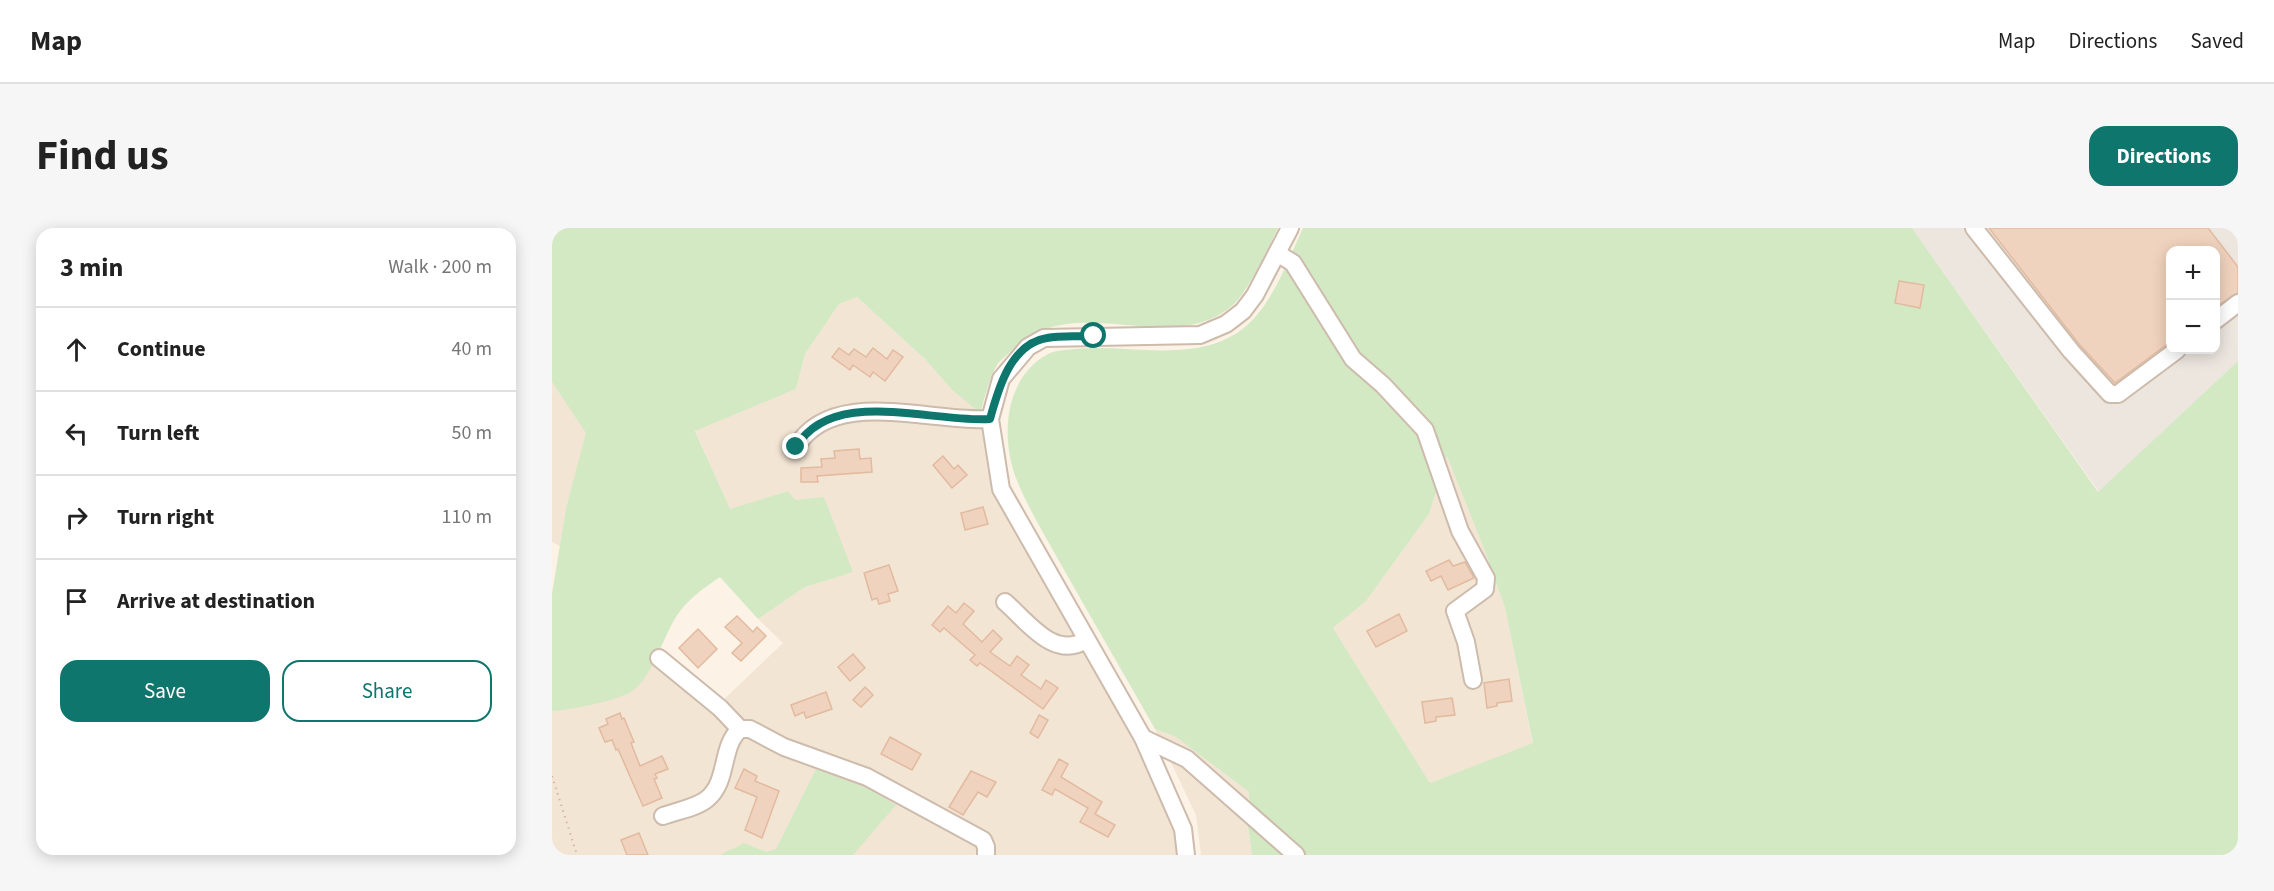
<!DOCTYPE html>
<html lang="en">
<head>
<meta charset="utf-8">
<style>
  :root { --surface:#fff; --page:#f6f6f6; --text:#222; --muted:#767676; --line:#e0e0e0; --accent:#0f766e }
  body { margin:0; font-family:"Source Sans 3",sans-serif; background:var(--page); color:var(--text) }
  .controls { position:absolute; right:18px; top:18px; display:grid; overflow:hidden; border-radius:12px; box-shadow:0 3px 15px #0003 }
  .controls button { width:54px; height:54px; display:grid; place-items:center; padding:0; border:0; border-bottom:2px solid var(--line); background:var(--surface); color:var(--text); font:30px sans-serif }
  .stop { position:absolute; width:18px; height:18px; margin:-14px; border:4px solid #0f766e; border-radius:50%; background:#fff }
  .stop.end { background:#0f766e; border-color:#fff; box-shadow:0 2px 6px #0008 }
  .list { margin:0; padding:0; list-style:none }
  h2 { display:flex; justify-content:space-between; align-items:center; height:78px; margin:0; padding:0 24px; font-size:26px }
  h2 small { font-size:20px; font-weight:400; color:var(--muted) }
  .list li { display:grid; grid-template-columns:39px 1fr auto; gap:18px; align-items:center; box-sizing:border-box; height:84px; padding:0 24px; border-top:2px solid var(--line) }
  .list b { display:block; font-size:22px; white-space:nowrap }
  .list em { font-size:20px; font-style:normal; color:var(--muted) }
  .actions { display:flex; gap:12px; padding:18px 24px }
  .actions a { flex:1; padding:14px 0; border:2px solid var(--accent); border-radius:18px; text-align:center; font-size:21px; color:var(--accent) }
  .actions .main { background:var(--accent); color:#fff }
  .icon { flex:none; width:33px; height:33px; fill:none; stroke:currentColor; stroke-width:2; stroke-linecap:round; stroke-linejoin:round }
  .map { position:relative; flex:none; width:1686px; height:627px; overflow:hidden; border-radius:18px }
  header { display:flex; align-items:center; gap:36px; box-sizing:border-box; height:84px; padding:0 30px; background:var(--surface); border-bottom:2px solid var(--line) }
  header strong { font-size:28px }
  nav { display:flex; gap:33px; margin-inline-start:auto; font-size:21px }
  .intro { display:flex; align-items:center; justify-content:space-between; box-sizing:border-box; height:144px; padding:0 36px }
  h1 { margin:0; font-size:42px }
  .button { padding:15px 27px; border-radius:18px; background:var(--accent); color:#fff; font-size:21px; font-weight:700 }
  main { display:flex; gap:36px; padding:0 36px }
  aside { flex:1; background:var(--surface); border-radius:18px; box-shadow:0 3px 15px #0003 }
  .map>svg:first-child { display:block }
  .residential { fill:#f3e5d4 }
  .industrial { fill:#ece6df; fill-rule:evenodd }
  .green { fill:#d2e9c4; fill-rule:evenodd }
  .building { fill:#f0d3be; stroke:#e2ba9f; stroke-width:1.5 }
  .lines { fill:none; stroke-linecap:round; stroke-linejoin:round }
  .minor-casing { stroke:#cdbbac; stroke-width:20 }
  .path { stroke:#d5b6a1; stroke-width:2; stroke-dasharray:1.5 4.5; stroke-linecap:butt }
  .minor { stroke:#fff; stroke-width:16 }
  .route { stroke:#0f766e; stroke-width:8 }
</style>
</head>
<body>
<header>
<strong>Map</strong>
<nav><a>Map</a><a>Directions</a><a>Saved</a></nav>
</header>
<div class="intro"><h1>Find us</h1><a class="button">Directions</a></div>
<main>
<aside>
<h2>3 min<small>Walk · 200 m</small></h2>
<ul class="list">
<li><svg class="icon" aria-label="ahead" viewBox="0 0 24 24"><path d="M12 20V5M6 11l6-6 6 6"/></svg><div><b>Continue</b></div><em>40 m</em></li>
<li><svg class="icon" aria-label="left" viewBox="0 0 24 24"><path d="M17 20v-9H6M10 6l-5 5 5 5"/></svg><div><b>Turn left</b></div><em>50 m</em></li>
<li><svg class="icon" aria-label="right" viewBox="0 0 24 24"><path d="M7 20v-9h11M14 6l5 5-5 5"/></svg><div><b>Turn right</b></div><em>110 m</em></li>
<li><svg class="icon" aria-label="arrive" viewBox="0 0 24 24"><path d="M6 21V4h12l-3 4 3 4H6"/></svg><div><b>Arrive at destination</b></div></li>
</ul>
<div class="actions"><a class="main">Save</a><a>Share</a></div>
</aside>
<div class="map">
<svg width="1686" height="627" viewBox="0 0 1686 627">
  <rect width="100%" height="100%" fill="#fcf3e6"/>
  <g class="residential">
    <path d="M305,69L374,132L399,161L428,185L431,211L448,278L457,295L464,297L582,503L586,521L623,607L625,627H0V483L32,477L93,449L108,420L169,474L231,415L206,391L253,359L301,343L235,263L178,282L143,202L244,161L253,126L287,76Z"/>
    <path d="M0,154L35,205L14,280L8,318L0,314Z"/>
    <path d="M895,227L934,326L953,380L981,516L878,555L781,400L814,373L877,286Z"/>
    <path d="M603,501L624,509L697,564L696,599L700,627H649L644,587Z"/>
  </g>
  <path class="industrial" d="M1360,0H1686V133L1547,264ZM1618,22H1664V122H1618Z"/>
  <g class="green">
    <path d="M0,0H726C717,19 696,63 682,76C619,133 521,58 458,124C454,128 448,132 445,137C437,150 433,170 428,185L399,161L374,132L305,69L287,76L253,126L244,161L143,203L178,281L236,263L243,272L272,269L301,344L253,359L206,391L168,349C152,360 137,370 126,386C111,407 100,453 77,465C62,473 18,482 0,483V366L14,280L34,205L0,154Z"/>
    <path d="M751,0H1360L1546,264L1686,133V627H700L696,599L697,564L624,509L603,501C574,450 544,398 515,347C498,316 477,283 464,250C448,208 453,149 496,126C503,122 515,122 523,121C572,116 630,133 676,110C716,91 733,38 751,0ZM895,228L934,326L953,380L981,515L878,555L781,400L814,373L877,286Z"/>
    <path d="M264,541L318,561L344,577L301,627H168L192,615L215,624L224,621Z"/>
  </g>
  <g class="building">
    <path d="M1437,0H1656L1686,39V65L1664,79V22H1618V114L1563,155L1527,116Z"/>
    <path d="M1347,53L1372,57L1368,80L1343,75Z"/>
    <path d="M287,120L297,127L302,121L314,129L321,120L335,131L341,122L351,129L333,153L321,144L318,149L301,137L298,142L280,129Z"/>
    <path d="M307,221L308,231L319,230L320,244L265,248L266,254H249V240L270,239L269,231L283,230L282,223Z"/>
    <path d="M391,228L402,241L406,237L415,247L400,260L381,237Z"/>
    <path d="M431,279L436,296L413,302L409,285Z"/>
    <path d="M897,332L901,338L913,334L922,350L896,362L889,348L879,353L874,343Z"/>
    <path d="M337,337L346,363L336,366L338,373L327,376L325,370L320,372L312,345Z"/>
    <path d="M412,375L422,383L411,396L430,414L441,402L450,411L438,424L458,438L465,428L477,437L469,447L489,461L494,452L506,460L491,481L428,435L425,438L418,432L423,427L392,400L388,404L380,397L396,378L404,385Z"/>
    <path d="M847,386L855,403L824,419L815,403Z"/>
    <path d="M185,388L201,404L205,399L214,408L189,433L180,425L190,415L173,399Z"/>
    <path d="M146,401L165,421L146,440L127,420Z"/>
    <path d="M301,426L313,440L298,453L286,439Z"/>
    <path d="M957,451L960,473L945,475V478L935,480L932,455Z"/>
    <path d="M313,459L321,467L309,479L301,472Z"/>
    <path d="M274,464L280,481L254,490L252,484L243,488L239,477Z"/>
    <path d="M900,470L903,487L884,489V493L873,495L870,474Z"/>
    <path d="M68,485L70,491L72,490L82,514L79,515L88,538L110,528L116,541L103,546L105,550L102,551L110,570L91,578L66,521L64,522L60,512L53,514L47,500L56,496L54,491Z"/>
    <path d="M487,487L496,492L486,510L478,505Z"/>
    <path d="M338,509L369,526L360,542L329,526Z"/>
    <path d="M507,531L516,536L509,549L550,574L543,586L563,597L556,609L528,594L536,580L503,561L500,567L490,562Z"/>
    <path d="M192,541L205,548L203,553L227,563L210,610L193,602L205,569L183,560Z"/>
    <path d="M419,543L444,554L435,569L426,564L411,587L397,579Z"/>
    <path d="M87,605L96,627H75L69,612Z"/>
  </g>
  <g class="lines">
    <defs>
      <g id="minor">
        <path d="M1422,0L1519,123L1558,166H1566L1625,122"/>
        <path d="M725,25L741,35L801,131L831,157L873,202L908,303L934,350L933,361L903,383L914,414L921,452"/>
        <path d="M1664,92L1686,75"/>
        <path d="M244,219C281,158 378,195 438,191"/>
        <path d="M453,374C476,394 502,432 534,412"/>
        <path d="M107,430L168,480L188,501"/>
        <path d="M591,510L635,531L744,627"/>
        <path d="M111,588C124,583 144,580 155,571C177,553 168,519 188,501H198L232,519L315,549L431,612L434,619V627"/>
        <path d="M634,627L631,601L591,510L449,261L438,191L449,151L476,119L492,110L648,107L674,96L691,83L703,67L738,0"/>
      </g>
    </defs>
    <use href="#minor" class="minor-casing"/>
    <path class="path" d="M0,548L25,627"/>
    <use href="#minor" class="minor"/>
  </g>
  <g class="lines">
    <path class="route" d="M244,219C281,158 379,195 438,191C446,162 458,116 495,110C510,107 527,109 542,108"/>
  </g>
</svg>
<div class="controls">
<button>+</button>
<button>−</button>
</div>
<div class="stop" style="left:542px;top:108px"></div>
<div class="stop end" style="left:244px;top:219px"></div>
</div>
</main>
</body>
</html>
